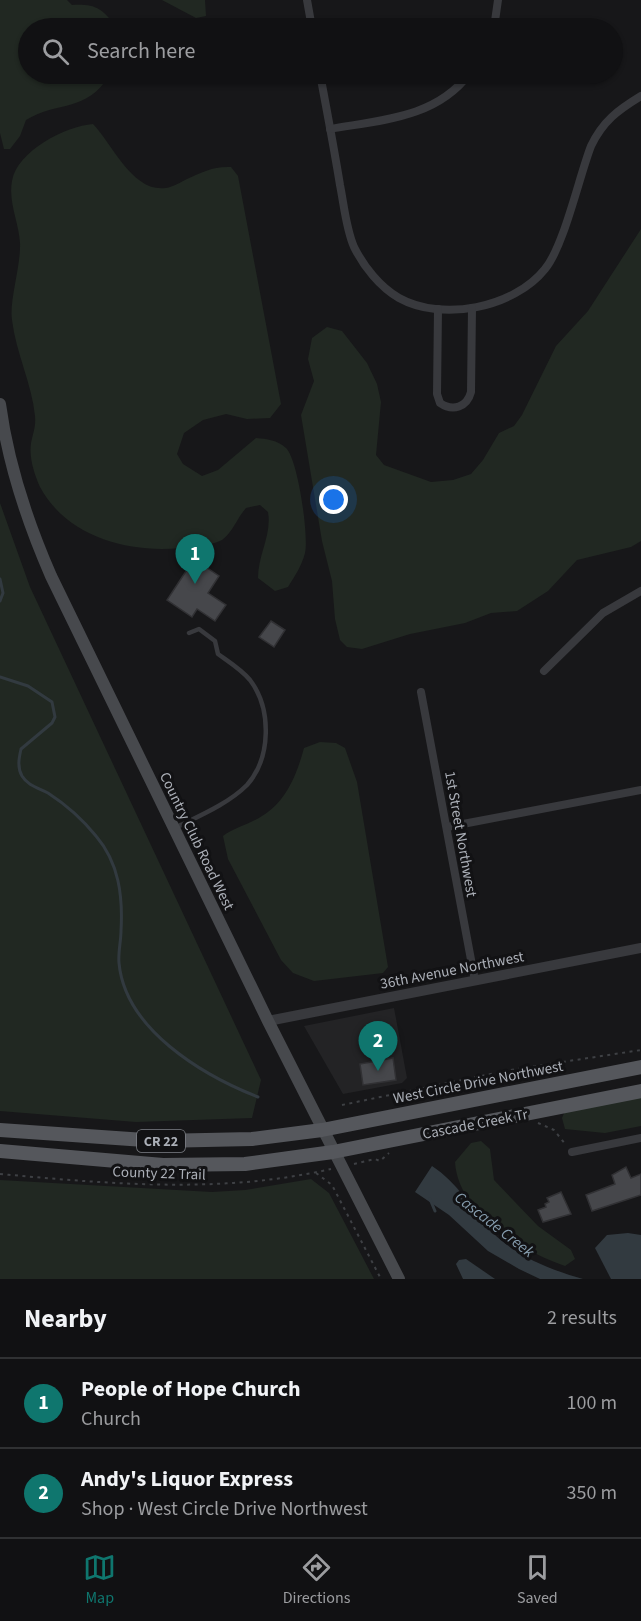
<!DOCTYPE html>
<html lang="en">
<head>
<meta charset="utf-8">
<style>
  :root { --surface:#111113; --page:#1e1f21; --text:#f1f3f6; --muted:#9c9da0; --line:#303133; --accent:#0f766e }
  body { margin:0; font-family:"Source Sans 3",sans-serif; background:var(--page); color:var(--text) }
  .you { position:absolute; left:334px; top:500px; width:21px; height:21px; margin:-15px; border:4px solid #fff; border-radius:50%; background:#1a73e8; box-shadow:0 0 0 9px #1a73e833 }
  .badge { display:grid; place-items:center; width:39px; height:39px; border-radius:50%; background:var(--accent); color:#fff; font-size:20px; font-weight:700 }
  .pin { position:absolute; translate:-50% -50px; filter:drop-shadow(0 2px 3px #0008) }
  .pin::after { content:''; position:absolute; top:32px; width:21px; height:18px; background:inherit; clip-path:polygon(0 0,100% 0,50% 100%) }
  .list { margin:0; padding:0; list-style:none }
  h2 { display:flex; justify-content:space-between; align-items:center; height:78px; margin:0; padding:0 24px; font-size:26px }
  h2 small { font-size:20px; font-weight:400; color:var(--muted) }
  .list li { display:grid; grid-template-columns:39px 1fr auto; gap:18px; align-items:center; box-sizing:border-box; height:90px; padding:0 24px; border-top:2px solid var(--line) }
  .list b { display:block; font-size:22px; white-space:nowrap }
  .list p { margin:0; font-size:20px; white-space:nowrap; color:var(--muted) }
  .list em { font-size:20px; font-style:normal; color:var(--muted) }
  .icon { flex:none; width:33px; height:33px; fill:none; stroke:currentColor; stroke-width:2; stroke-linecap:round; stroke-linejoin:round }
  .map { position:relative; flex:none; width:641px; height:1279px; overflow:hidden }
  .search { position:absolute; background:var(--surface); box-shadow:0 2px 4px #0004; left:18px; right:18px; top:18px; height:66px; display:flex; align-items:center; gap:15px; box-sizing:border-box; padding:0 21px; border-radius:33px; color:var(--muted); font-size:22px }
  .sheet { height:258px; background:var(--surface) }
  nav { display:flex; justify-content:space-around; align-items:center; box-sizing:border-box; height:84px; border-top:2px solid var(--line); background:var(--surface); font-size:16px; color:var(--muted) }
  nav a { display:grid; justify-items:center; gap:3px }
  nav .on { color:var(--accent) }
  .map>svg:first-child { display:block }
  .built { fill:#232325 }
  .green { fill:#212822 }
  .water { fill:#323a40 }
  .lines { fill:none; stroke-linecap:round; stroke-linejoin:round }
  .stream { stroke:#323a40; stroke-width:3 }
  .building { fill:#46474b; stroke:#313134; stroke-width:1.5 }
  .path { stroke:#3e4044; stroke-width:2; stroke-dasharray:3 4.5; stroke-linecap:butt }
  .service { stroke:#38393d; stroke-width:4.5 }
  .minor { stroke:#38393d; stroke-width:8 }
  .tertiary { stroke:#38393d; stroke-width:10 }
  .secondary { stroke:#47494d; stroke-width:12 }
  .primary { stroke:#55575c; stroke-width:14 }
  .labels { text-anchor:middle; stroke-width:6; stroke-linejoin:round; paint-order:stroke }
  .shield { fill:#121214; stroke:#7d8086; stroke-width:1.5 }
  .shield-label { font-size:14px; font-weight:bold; fill:#abafb7 }
  .street-label { font-size:15px; fill:#abafb7; stroke:#121214 }
  .water-label { font-size:16px; font-style:italic; fill:#869dae; stroke:#121214 }
</style>
</head>
<body>
<div class="map">
<svg width="641" height="1279" viewBox="0 0 641 1279">
  <rect width="100%" height="100%" fill="#171719"/>
  <path class="built" d="M394,1008L407,1078L402,1083L343,1094L304,1026Z"/>
  <g class="green">
    <path d="M0,0H67L72,5C96,4 101,8 116,26V28H28V74H110C86,114 58,100 26,120L20,136L10,149H4L0,133Z"/>
    <path d="M162,0H205L206,16L196,18Z"/>
    <path d="M93,124C113,145 133,193 166,188C173,187 181,182 187,179C202,172 214,166 231,167L238,176L281,404L270,418L247,419L226,414L203,420L184,433L177,454L183,464L202,476L218,470L256,438C267,439 277,440 286,448C298,459 309,537 305,553C302,565 295,576 288,587L275,591L258,578C258,554 272,535 268,512L260,505L246,508C237,518 233,532 222,540C215,544 203,545 195,546C139,556 69,541 40,487C34,473 29,458 31,443C33,433 36,427 35,416C32,384 16,353 12,320C9,301 21,266 20,243C19,223 8,202 12,181C17,151 66,126 93,124Z"/>
    <path d="M641,229V541L631,547L577,560L548,591L517,611L491,613L465,623L410,634L362,649L347,647L340,640L335,619L332,581L322,541L301,415L314,381L308,359L312,338L327,327L342,331L367,363L377,384L381,402L376,455L384,465L431,482L453,480L471,474L483,460L499,433L514,426L522,415L556,346L588,311Z"/>
    <path d="M0,503L30,587L261,1080L252,1118L136,1122L0,1111Z"/>
    <path d="M320,742L336,743L345,748L357,782L388,967L383,973L314,981L293,973L281,960L228,859L223,836C235,827 250,824 262,816C286,802 297,774 304,748Z"/>
    <path d="M641,1091V1126L605,1133L565,1129L562,1118L566,1109Z"/>
    <path d="M481,1141L490,1149L494,1180L538,1226L571,1250L575,1259L565,1266C522,1251 458,1213 455,1162L471,1143Z"/>
    <path d="M311,1179L329,1193L374,1279H0V1180L212,1192L245,1190Z"/>
  </g>
  <g class="water">
    <path d="M432,1166C457,1182 473,1210 492,1232C514,1255 553,1271 583,1279H540L519,1269L488,1251L449,1215L415,1192Z"/>
    <path d="M628,1233L641,1235V1279H611L595,1248L607,1235Z"/>
    <path d="M466,1259L495,1279H463L456,1264L459,1260Z"/>
  </g>
  <g class="lines">
    <g class="stream">
      <path d="M0,579L3,593L0,601"/>
      <path d="M0,677L28,686L52,702L55,717L52,723L21,749C19,758 17,767 22,776C28,786 39,788 48,793C65,804 83,820 96,836C119,863 123,896 121,931C121,941 118,952 119,963C125,1029 202,1075 258,1097"/>
      <path d="M430,1199L435,1211"/>
    </g>
  </g>
  <g class="building">
    <path d="M194,559L219,576L208,593L226,605L215,621L197,609L192,617L167,600Z"/>
    <path d="M271,621L285,630L274,647L259,637Z"/>
    <path d="M393,1058L396,1080L363,1085L360,1064Z"/>
    <path d="M626,1167L631,1178L641,1174V1195L592,1211L586,1195L615,1184L612,1175Z"/>
    <path d="M561,1192L571,1214L543,1222L538,1210L546,1207L545,1204L549,1202L547,1198Z"/>
  </g>
  <g class="lines">
    <g class="path">
      <path d="M342,1105L510,1070L641,1050"/>
      <path d="M538,1123L554,1130L566,1145"/>
      <path d="M354,1164L375,1159L380,1161L389,1153"/>
      <path d="M316,1173L332,1185L381,1279"/>
      <path d="M0,1174C111,1184 222,1194 331,1169"/>
    </g>
    <path class="service" d="M175,828C199,816 228,804 247,785C271,758 272,709 250,680C242,670 229,662 218,654L215,641L199,629L189,633"/>
    <g class="minor">
      <path d="M307,0L312,28"/>
      <path d="M494,28L498,0"/>
      <path d="M320,74C327,111 334,148 340,185C344,205 346,229 354,247C364,267 380,287 399,298C442,322 514,308 545,269C564,246 579,177 591,146C603,121 618,110 641,96"/>
      <path d="M330,129C381,120 436,118 469,74"/>
      <path d="M438,309L437,394L440,403C453,412 467,407 471,392L472,308"/>
      <path d="M544,671L603,613L641,591"/>
      <path d="M421,692L475,981"/>
      <path d="M447,827L641,790"/>
      <path d="M572,1152L641,1138"/>
    </g>
    <path class="tertiary" d="M268,1021L641,948"/>
    <path class="secondary" d="M0,404C8,464 27,521 51,576L268,1021L399,1279"/>
    <g class="primary">
      <path d="M0,1130L159,1141L252,1139L322,1130L641,1067"/>
      <path d="M0,1151L163,1165L245,1164L333,1152L641,1091"/>
    </g>
  </g>
  <g class="labels">
    <rect class="shield" x="137" y="1130" width="48" height="22" rx="4.5"/>
    <g class="shield-label">
      <text x="161" y="1146">CR 22</text>
    </g>
    <g class="street-label">
      <text transform="translate(461 834) rotate(80)" y="5">1st Street Northwest</text>
      <text transform="translate(197 841) rotate(64)" y="5">Country Club Road West</text>
      <text transform="translate(452 970) rotate(-11)" y="5">36th Avenue Northwest</text>
      <text transform="translate(478 1082) rotate(-11)" y="5">West Circle Drive Northwest</text>
      <text transform="translate(475 1124) rotate(-11)" y="5">Cascade Creek Tr</text>
      <text transform="translate(159 1173) rotate(2)" y="5">County 22 Trail</text>
    </g>
    <g class="water-label">
      <text transform="translate(495 1224) rotate(38)" y="6">Cascade Creek</text>
    </g>
  </g>
</svg>
<div class="you"></div>
<div class="pin badge" style="left:195px;top:584px">1</div>
<div class="pin badge" style="left:378px;top:1071px">2</div>
<div class="search"><svg class="icon" aria-label="search" viewBox="0 0 24 24"><circle cx="10" cy="10" r="6"/><path d="M15 15l6 6"/></svg>Search here</div>
</div>
<section class="sheet">
<h2>Nearby<small>2 results</small></h2>
<ul class="list">
<li><span class="badge">1</span><div><b>People of Hope Church</b><p>Church</p></div><em>100 m</em></li>
<li><span class="badge">2</span><div><b>Andy's Liquor Express</b><p>Shop · West Circle Drive Northwest</p></div><em>350 m</em></li>
</ul>
</section>
<nav>
<a class="on"><svg class="icon" aria-label="map" viewBox="0 0 24 24"><path d="M3 6l6-2 6 2 6-2v14l-6 2-6-2-6 2zM9 4v14M15 6v14"/></svg>Map</a>
<a><svg class="icon" aria-label="directions" viewBox="0 0 24 24"><path d="M12 3l9 9-9 9-9-9zM9 14v-3h6M13 9l2 2-2 2"/></svg>Directions</a>
<a><svg class="icon" aria-label="saved" viewBox="0 0 24 24"><path d="M7 4h10v16l-5-4-5 4z"/></svg>Saved</a>
</nav>
</body>
</html>
